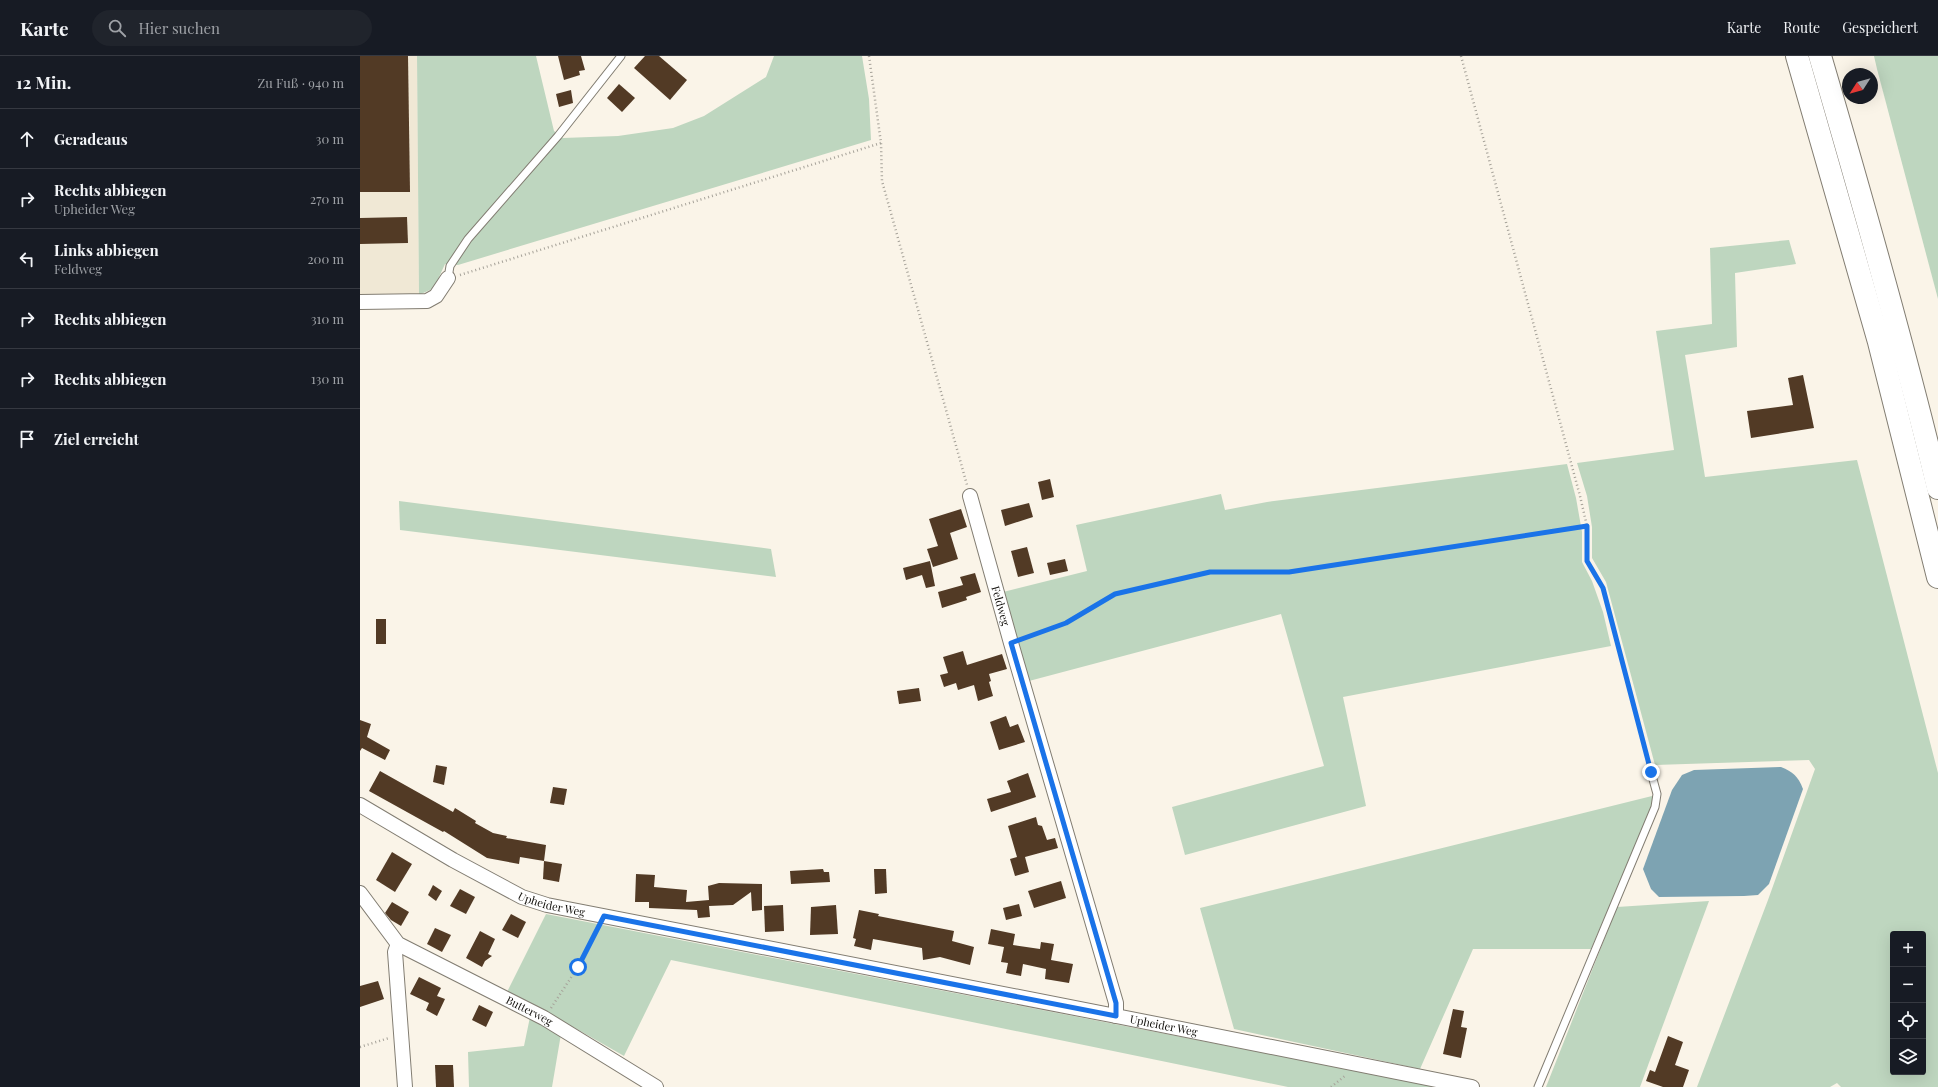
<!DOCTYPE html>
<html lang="de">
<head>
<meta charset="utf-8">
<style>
  :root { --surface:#171b24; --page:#20242c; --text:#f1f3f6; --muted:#9ea1a6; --line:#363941 }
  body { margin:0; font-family:"Playfair Display",serif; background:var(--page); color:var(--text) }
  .controls { position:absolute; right:12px; bottom:12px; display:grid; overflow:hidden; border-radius:4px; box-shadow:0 4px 16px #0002 }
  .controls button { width:36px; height:36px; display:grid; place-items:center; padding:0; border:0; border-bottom:1px solid var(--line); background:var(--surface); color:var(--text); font:20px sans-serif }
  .compass { position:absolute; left:1482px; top:12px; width:36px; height:36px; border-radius:50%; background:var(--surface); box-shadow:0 4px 16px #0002; rotate:234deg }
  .stop { position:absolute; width:12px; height:12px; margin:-9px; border:3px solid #1a73e8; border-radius:50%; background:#fff }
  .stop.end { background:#1a73e8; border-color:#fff; box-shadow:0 1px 4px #0008 }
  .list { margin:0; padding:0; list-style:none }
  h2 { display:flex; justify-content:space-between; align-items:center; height:52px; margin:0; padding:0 16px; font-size:17px }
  h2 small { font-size:13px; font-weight:400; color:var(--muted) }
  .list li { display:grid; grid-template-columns:26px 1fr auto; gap:12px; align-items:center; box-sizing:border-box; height:60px; padding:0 16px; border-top:1px solid var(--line) }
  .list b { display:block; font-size:15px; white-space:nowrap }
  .list p { margin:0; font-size:13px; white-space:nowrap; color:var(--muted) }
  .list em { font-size:13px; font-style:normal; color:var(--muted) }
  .icon { flex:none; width:22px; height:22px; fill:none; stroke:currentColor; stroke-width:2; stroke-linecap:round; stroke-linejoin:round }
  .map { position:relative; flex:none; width:1578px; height:1031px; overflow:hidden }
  header { display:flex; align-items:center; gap:24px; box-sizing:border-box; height:56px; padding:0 20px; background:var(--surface); border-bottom:1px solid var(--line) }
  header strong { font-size:19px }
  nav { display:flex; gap:22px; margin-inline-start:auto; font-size:14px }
  .search { width:280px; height:36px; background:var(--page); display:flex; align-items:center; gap:10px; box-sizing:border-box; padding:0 14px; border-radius:22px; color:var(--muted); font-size:15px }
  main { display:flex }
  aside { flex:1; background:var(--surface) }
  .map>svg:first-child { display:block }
  .built { fill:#f0e8d5 }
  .green { fill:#bed6bf; fill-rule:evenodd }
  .water { fill:#7da3b2 }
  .building { fill:#523a25 }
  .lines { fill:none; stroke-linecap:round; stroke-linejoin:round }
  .service-casing { stroke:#827d72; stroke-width:9 }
  .minor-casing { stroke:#827d72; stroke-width:16 }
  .motorway-casing { stroke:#827d72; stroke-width:24 }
  .path { stroke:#a6a299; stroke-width:2.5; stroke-dasharray:1 3; stroke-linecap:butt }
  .service { stroke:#fff; stroke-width:7 }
  .minor { stroke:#fff; stroke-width:14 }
  .motorway { stroke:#fff; stroke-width:22 }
  .route { stroke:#1a73e8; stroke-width:5 }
  .labels { text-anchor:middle; stroke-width:4; stroke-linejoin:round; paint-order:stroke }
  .street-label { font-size:11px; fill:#110f0b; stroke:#faf4e8 }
</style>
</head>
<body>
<header>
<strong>Karte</strong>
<div class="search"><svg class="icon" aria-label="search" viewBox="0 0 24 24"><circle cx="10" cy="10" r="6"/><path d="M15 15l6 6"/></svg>Hier suchen</div>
<nav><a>Karte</a><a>Route</a><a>Gespeichert</a></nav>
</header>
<main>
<aside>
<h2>12 Min.<small>Zu Fuß · 940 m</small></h2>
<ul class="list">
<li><svg class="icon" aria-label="ahead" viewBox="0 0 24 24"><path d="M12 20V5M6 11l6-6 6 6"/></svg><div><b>Geradeaus</b></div><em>30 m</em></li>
<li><svg class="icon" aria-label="right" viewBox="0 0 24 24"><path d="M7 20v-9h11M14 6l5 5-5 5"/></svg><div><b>Rechts abbiegen</b><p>Upheider Weg</p></div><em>270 m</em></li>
<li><svg class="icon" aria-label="left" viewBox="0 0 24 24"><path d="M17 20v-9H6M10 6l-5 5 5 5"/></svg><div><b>Links abbiegen</b><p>Feldweg</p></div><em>200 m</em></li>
<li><svg class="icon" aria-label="right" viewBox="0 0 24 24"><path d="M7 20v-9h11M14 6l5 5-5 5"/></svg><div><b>Rechts abbiegen</b></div><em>310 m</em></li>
<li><svg class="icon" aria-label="right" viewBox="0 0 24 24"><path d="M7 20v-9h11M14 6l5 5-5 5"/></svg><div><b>Rechts abbiegen</b></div><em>130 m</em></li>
<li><svg class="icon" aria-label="arrive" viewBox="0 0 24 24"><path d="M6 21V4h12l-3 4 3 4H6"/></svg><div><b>Ziel erreicht</b></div></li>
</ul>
</aside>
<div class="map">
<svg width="1578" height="1031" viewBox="0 0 1578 1031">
  <rect width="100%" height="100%" fill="#faf4e8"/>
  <path class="built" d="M0,0H57L59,239L0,240Z"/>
  <g class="green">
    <path d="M57,0H176L194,75L203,82L258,80L313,72L344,60L406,21L414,0H502L509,43L511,84L98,209L85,208L74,232L59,239Z"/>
    <path d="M1514,0H1578V243L1517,13Z"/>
    <path d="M1429,184L1436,208L1375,217L1377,291L1325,299L1345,421L1497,404L1578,717V1031H1481L1477,1027L1470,1031H1337L1408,844L1455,713L1449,704L1295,709L1246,526L1232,502V471L1227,440L1217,407L1314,394L1296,275L1352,268L1350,192ZM1533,878H1563V1016H1533Z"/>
    <path d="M1207,408L1216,442L1222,476V506L1232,525L1243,556L1251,590L983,641L1006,750L825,799L812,751L964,710L921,558L669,625L643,536L727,515L716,469L861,438L865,454L907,446Z"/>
    <path d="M39,445L411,493L416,521L40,474Z"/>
    <path d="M1292,740L1293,748L1231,893H1113L1060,1013L874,973L840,852Z"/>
    <path d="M1349,845L1280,1031H1186L1257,851Z"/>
    <path d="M186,858L1080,1031H928L311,904L264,1000L173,948L147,936Z"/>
    <path d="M170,961L201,978L192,1031H109L108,996L164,990Z"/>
  </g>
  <path class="water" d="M1421,711C1433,716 1438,720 1443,733L1409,828L1398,839L1384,840L1299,841L1291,833L1283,813L1312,734L1322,719L1334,714Z"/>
  <g class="building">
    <path d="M0,0H48L50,136H0Z"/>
    <path d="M198,0H221L225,14L219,15L220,19L204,24Z"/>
    <path d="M285,0H299L327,24L310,44L274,12Z"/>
    <path d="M259,28L275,42L262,56L247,42Z"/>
    <path d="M211,34L213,47L199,51L196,38Z"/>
    <path d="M47,161L48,187L0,188V162Z"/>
    <path d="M1443,319L1454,372L1391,382L1387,355L1433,349L1428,322Z"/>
    <path d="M690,423L694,441L682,444L678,426Z"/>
    <path d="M669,447L673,461L645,470L641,454Z"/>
    <path d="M601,453L607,471L590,477L598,503L573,511L567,493L578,490L569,463Z"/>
    <path d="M667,491L674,517L658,521L651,495Z"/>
    <path d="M705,503L708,515L690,519L687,507Z"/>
    <path d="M570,505L575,530L566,532L562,519L546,524L543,512Z"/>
    <path d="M615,517L621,536L606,541L607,544L582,552L578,536L603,529L600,521Z"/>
    <rect x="16" y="563" width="10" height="25"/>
    <path d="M603,595L607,609L642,598L647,613L629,618L631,625L629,626L633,640L618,645L614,629L598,634L596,627L584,631L580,619L588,617L583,601Z"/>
    <path d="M559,632L561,645L539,648L537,635Z"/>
    <path d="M646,660L650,671L658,668L665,686L639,694L630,666Z"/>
    <path d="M0,664L11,668L7,681L30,694L25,704L2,692L0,695Z"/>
    <path d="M76,709L87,711L84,729L73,726Z"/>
    <path d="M20,715L93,756L95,752L116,765L115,767L133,777L147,780L146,782L186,789L184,805L160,801L159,808L127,802L84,775L83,776L9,735Z"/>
    <path d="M668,717L676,741L631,756L627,743L651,736L647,725Z"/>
    <path d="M193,731L207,733L204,749L190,747Z"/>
    <path d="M676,761L678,769L682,770L687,784L695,782L698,792L665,801L669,816L655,820L650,803L657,801L648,770Z"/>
    <path d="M32,796L52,808L35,836L16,824Z"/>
    <path d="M184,805L202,808L199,826L183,823Z"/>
    <path d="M463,813L464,816H469L470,826L431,828L430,815Z"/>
    <path d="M514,813H526L527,837L515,838Z"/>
    <path d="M276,818L295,819L294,831L327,834L326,846L349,844L348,830L359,827L402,828V854L392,855L391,836L373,849L349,850L350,861L338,862L337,854L289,852V846H275Z"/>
    <path d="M701,825L706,842L674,852L668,835Z"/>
    <path d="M73,829L82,835L76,845L68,839Z"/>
    <path d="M100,833L115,841L106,858L90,850Z"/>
    <path d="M32,846L49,856L41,870L31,864L25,857Z"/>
    <path d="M659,848L662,860L646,864L643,852Z"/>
    <path d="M423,849L424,875L405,876L404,850Z"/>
    <path d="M476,849L478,878L450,879L451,851Z"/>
    <path d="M499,854L519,858L518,860L594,875L592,885L614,891L610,909L580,901L563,904L562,892L513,883L511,894L494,890L496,883L493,882Z"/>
    <path d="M151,858L166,866L158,882L142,874Z"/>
    <path d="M75,872L91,879L82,896L67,888Z"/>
    <path d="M631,873L655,878L653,889L680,893L681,886L694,888L691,904L713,908L709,927L685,923L686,913L663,908L661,920L646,917L648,907L641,906L644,891L628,888Z"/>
    <path d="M120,875L135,883L128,898L132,900L125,905L122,911L106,902Z"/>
    <path d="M59,921L81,932L77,940L85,943L77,960L66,954L69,947L50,938Z"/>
    <path d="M18,925L24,943L0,951V930Z"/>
    <path d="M119,949L133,956L126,971L112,964Z"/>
    <path d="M1093,953L1104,955L1101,971L1107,972L1101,1002L1083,998Z"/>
    <path d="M1308,980L1323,986L1315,1009L1329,1014L1323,1031H1303L1286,1025L1290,1014L1295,1016Z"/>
    <path d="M75,1009H93L94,1031H76Z"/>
  </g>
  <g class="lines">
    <defs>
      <g id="service">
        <path d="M88,222L90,210L108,183L198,80L261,0"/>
        <path d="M1178,1031L1295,751L1297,738L1291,716"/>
      </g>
      <g id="minor">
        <path d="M0,246L67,245L76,240L88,222"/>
        <path id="s1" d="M610,440L651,587L756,947V960"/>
        <path id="s2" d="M0,749L93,804L162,841L187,849L756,960L1112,1031"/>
        <path id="s3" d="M0,837L38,888L184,962L296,1031"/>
        <path d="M38,888L35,896L45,1031"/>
      </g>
      <g id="motorway">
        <path d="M1437,0L1519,286L1578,521"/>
        <path d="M1460,0C1502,143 1543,287 1578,432"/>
      </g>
    </defs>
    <use href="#service" class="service-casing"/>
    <use href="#minor" class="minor-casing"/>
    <use href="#motorway" class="motorway-casing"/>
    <g class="path">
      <path d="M509,0L521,87L522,125L607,429"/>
      <path d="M1101,0L1220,440L1227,470V505L1243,532L1289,707"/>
      <path d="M100,219L521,87"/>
      <path d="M663,583L706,567L755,538L850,516H929L1227,470"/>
      <path d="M191,952L218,911L238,872"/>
      <path d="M0,991L29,982"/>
      <path d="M971,1031L986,1019"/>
    </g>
    <use href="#service" class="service"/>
    <use href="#minor" class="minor"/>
    <use href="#motorway" class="motorway"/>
  </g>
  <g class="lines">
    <path class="route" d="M218,911L244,860L756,960V947L651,587L706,567L755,538L850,516H929L1227,470V505L1243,532L1291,716"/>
  </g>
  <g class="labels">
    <g class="street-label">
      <text dy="4" stroke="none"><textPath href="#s1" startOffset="114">Feldweg</textPath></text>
      <text dy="4" stroke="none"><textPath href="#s2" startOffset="217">Upheider Weg</textPath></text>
      <text dy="4" stroke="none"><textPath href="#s3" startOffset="211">Butterweg</textPath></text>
      <text dy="4" stroke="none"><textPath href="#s2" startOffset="841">Upheider Weg</textPath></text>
    </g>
  </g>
</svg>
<div class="controls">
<button>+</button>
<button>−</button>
<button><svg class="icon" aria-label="locate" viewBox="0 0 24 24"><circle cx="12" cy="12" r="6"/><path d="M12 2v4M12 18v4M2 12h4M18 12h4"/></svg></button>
<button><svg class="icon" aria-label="layers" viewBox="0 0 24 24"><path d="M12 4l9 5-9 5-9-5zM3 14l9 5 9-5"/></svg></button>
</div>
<svg class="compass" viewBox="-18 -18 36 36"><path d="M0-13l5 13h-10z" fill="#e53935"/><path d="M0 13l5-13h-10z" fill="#9ea1a6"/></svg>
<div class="stop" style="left:218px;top:911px"></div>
<div class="stop end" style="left:1291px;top:716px"></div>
</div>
</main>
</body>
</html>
